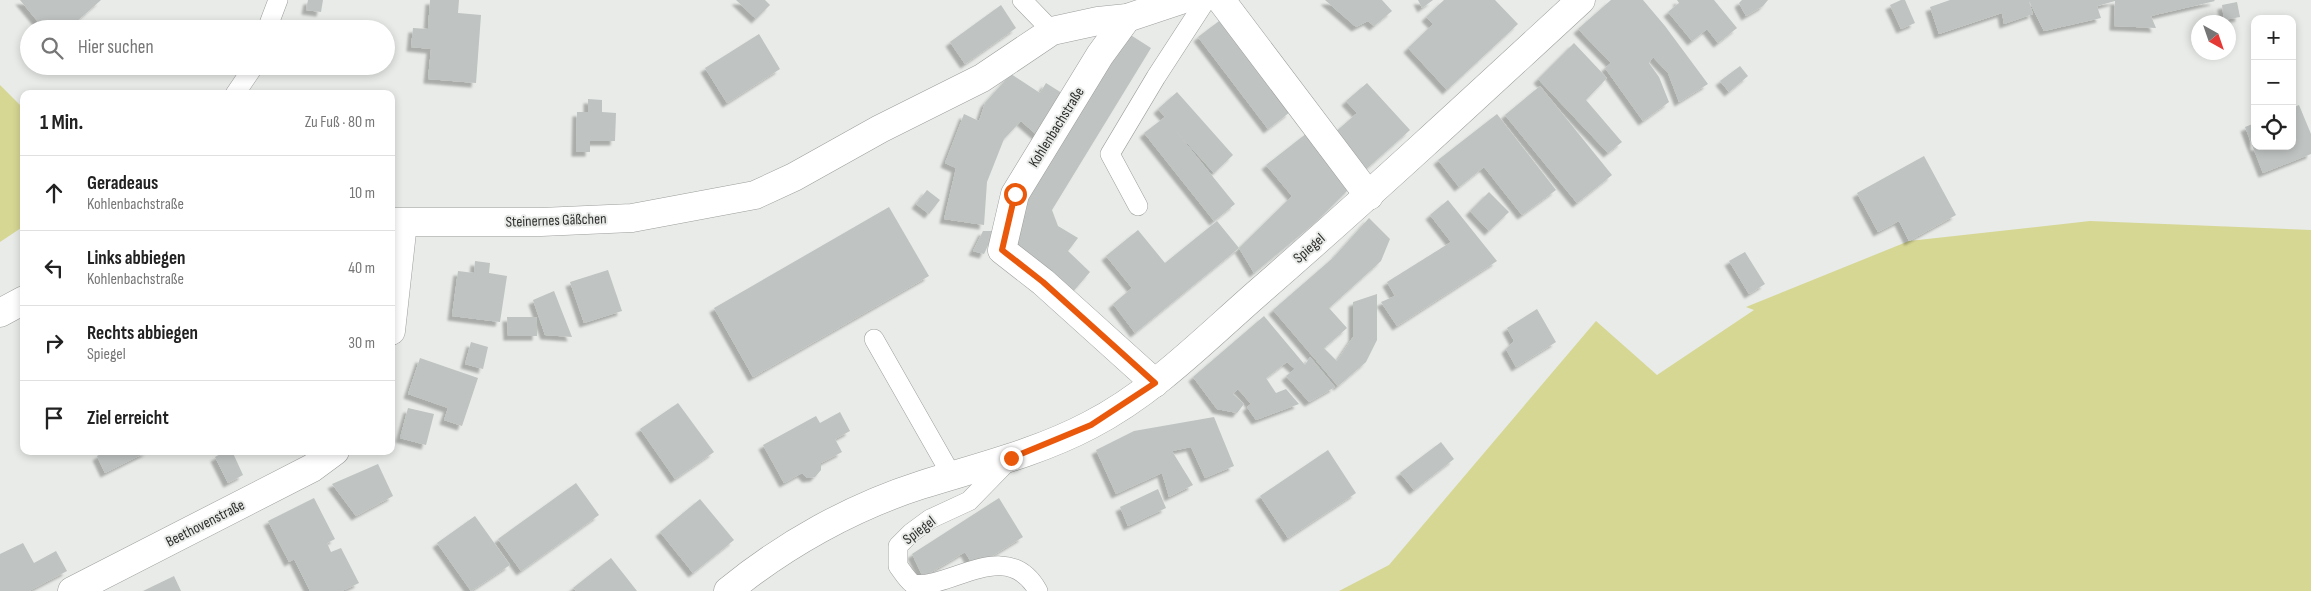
<!DOCTYPE html>
<html lang="de">
<head>
<meta charset="utf-8">
<style>
  :root { --surface:#fff; --page:#f2f2f2; --text:#222; --muted:#767676; --line:#e0e0e0 }
  body { margin:0; font-family:"Sofia Sans Condensed",sans-serif; background:var(--page); color:var(--text) }
  .controls { position:absolute; right:15px; top:15px; display:grid; overflow:hidden; border-radius:10px; box-shadow:0 2px 8px #0003 }
  .controls button { width:45px; height:45px; display:grid; place-items:center; padding:0; border:0; border-bottom:1px solid var(--line); background:var(--surface); color:var(--text); font:25px sans-serif }
  .compass { position:absolute; left:2191px; top:15px; width:45px; height:45px; border-radius:50%; background:var(--surface); box-shadow:0 2px 8px #0003; rotate:140deg }
  .stop { position:absolute; width:15px; height:15px; margin:-11px; border:4px solid #ea580c; border-radius:50%; background:#fff }
  .stop.end { background:#ea580c; border-color:#fff; box-shadow:0 1px 5px #0008 }
  .list { margin:0; padding:0; list-style:none }
  h2 { display:flex; justify-content:space-between; align-items:center; height:65px; margin:0; padding:0 20px; font-size:21px }
  h2 small { font-size:16px; font-weight:400; color:var(--muted) }
  .list li { display:grid; grid-template-columns:32px 1fr auto; gap:15px; align-items:center; box-sizing:border-box; height:75px; padding:0 20px; border-top:1px solid var(--line) }
  .list b { display:block; font-size:19px; white-space:nowrap }
  .list p { margin:0; font-size:16px; white-space:nowrap; color:var(--muted) }
  .list em { font-size:16px; font-style:normal; color:var(--muted) }
  .icon { flex:none; width:28px; height:28px; fill:none; stroke:currentColor; stroke-width:2; stroke-linecap:round; stroke-linejoin:round }
  .map { position:relative; flex:none; width:2311px; height:591px; overflow:hidden }
  .search { position:absolute; background:var(--surface); box-shadow:0 2px 8px #0003; left:20px; top:20px; width:375px; height:55px; display:flex; align-items:center; gap:12px; box-sizing:border-box; padding:0 18px; border-radius:28px; color:var(--muted); font-size:19px }
  .panel { position:absolute; background:var(--surface); box-shadow:0 2px 8px #0003; left:20px; top:90px; width:375px; height:365px; border-radius:10px }
  .map>svg:first-child { display:block }
  .green { fill:#d6d793 }
  .building { fill:#bfc3c1; filter:url(#shadow) }
  .lines { fill:none; stroke-linecap:round; stroke-linejoin:round }
  .service-casing { stroke:#9b9e9b; stroke-width:20 }
  .minor-casing { stroke:#9b9e9b; stroke-width:29 }
  .tertiary-casing { stroke:#9b9e9b; stroke-width:29 }
  .service { stroke:#fff; stroke-width:19 }
  .minor { stroke:#fff; stroke-width:28 }
  .tertiary { stroke:#fff; stroke-width:28 }
  .route { stroke:#ea580c; stroke-width:6 }
  .labels { text-anchor:middle; stroke-width:4; stroke-linejoin:round; paint-order:stroke }
  .street-label { font-size:15px; fill:#2d2e2d; stroke:#e8ebe8 }
</style>
</head>
<body>
<div class="map">
<svg width="2311" height="591" viewBox="0 0 2311 591">
  <defs>
    <filter id="shadow"><feDropShadow dx="-4.5" dy="4.5" stdDeviation="1" flood-color="#0004"/></filter>
  </defs>
  <rect width="100%" height="100%" fill="#e8ebe8"/>
  <g class="green">
    <path d="M0,85L24,109V226L0,242Z"/>
    <path d="M2090,221L2311,230V591H1339L1389,565L1596,321L1657,375L1754,310L1746,307L1909,241Z"/>
  </g>
  <g class="building">
    <path d="M20,0H101L68,29H44Z"/>
    <path d="M308,0H323L321,12L306,10Z"/>
    <path d="M430,0H459L458,13L481,15L476,83L428,79L431,49L411,47L413,28L428,29Z"/>
    <path d="M736,0H765L770,5L756,19Z"/>
    <path d="M1325,0H1382L1392,11L1374,26L1368,21L1356,27Z"/>
    <path d="M1418,0H1433L1422,8Z"/>
    <path d="M1444,0H1495L1518,24L1447,90L1408,48L1433,24L1426,17Z"/>
    <path d="M1611,0H1643L1665,26L1708,84L1679,102L1668,73L1653,57L1649,63L1659,77L1669,102L1643,121L1605,68L1611,63L1578,29Z"/>
    <path d="M1677,0H1714L1737,28L1718,43L1707,29L1692,41L1668,12L1679,3Z"/>
    <path d="M1742,0H1768L1763,6L1746,16L1739,3Z"/>
    <path d="M1901,0H1905L1915,23L1901,29L1890,5Z"/>
    <path d="M1950,0H2214L2215,1L2151,16L2156,28L2114,26L2115,1L2097,6L2101,18L2044,31L2029,1L2033,14L2004,24L2002,13L1939,34L1930,7Z"/>
    <path d="M2237,2L2240,17L2224,20L2222,5Z"/>
    <path d="M1001,5L1016,28L965,64L950,42Z"/>
    <path d="M1219,21L1290,112L1268,129L1198,37Z"/>
    <path d="M759,34L780,69L727,103L705,68Z"/>
    <path d="M1129,34L1151,48L1052,210L1058,226L1078,238L1068,251L1090,272L1071,294L1013,247L1025,198Z"/>
    <path d="M1574,43L1607,78L1586,100L1622,142L1608,153L1538,79Z"/>
    <path d="M1740,66L1748,76L1729,92L1720,81Z"/>
    <path d="M1011,74L1040,93L1046,83L1065,95L1038,136L1021,121L1004,139L987,182L984,225L944,219L956,168L945,163L964,114L979,121L985,103Z"/>
    <path d="M1367,83L1410,130L1364,171L1332,135L1357,113L1346,101Z"/>
    <path d="M1540,86L1612,175L1577,203L1505,115Z"/>
    <path d="M1177,92L1233,155L1214,173L1171,125L1235,204L1214,221L1144,133L1165,117L1158,109Z"/>
    <path d="M588,99L602,100V112L616,113L615,141H590V152H576L577,112H588Z"/>
    <path d="M2299,105L2311,134V154L2263,173L2245,127L2255,123V146H2292V108Z"/>
    <path d="M1497,114L1556,190L1522,215L1484,167L1459,187L1438,160Z"/>
    <path d="M1307,133L1350,188L1316,222L1254,273L1239,248L1292,196L1266,165Z"/>
    <path d="M1924,156L1956,215L1909,241L1899,221L1878,232L1857,193Z"/>
    <path d="M927,190L940,200L929,214L916,204Z"/>
    <path d="M1489,192L1509,212L1489,231L1470,211Z"/>
    <path d="M1448,200L1497,261L1397,326L1381,302L1395,296L1387,282L1451,242L1430,215Z"/>
    <path d="M889,207L929,276L753,377L714,308Z"/>
    <path d="M1369,218L1390,239L1381,261L1329,308L1347,328L1324,348L1337,361L1353,337V302L1377,294V340L1366,362L1338,386L1273,310L1334,257Z"/>
    <path d="M1217,221L1239,248L1135,333L1113,304L1132,288L1106,256L1138,230L1165,263Z"/>
    <path d="M983,231H995L984,254L973,251Z"/>
    <path d="M1745,252L1765,284L1749,294L1729,261Z"/>
    <path d="M475,261L490,263L489,273L507,276L500,322L452,316L458,271L474,273Z"/>
    <path d="M608,270L622,311L584,323L570,282Z"/>
    <path d="M554,291L572,337L545,335L533,300Z"/>
    <path d="M1537,309L1556,342L1516,367L1506,349L1514,341L1507,328Z"/>
    <path d="M1264,316L1305,365L1310,357L1335,387L1309,402L1286,376L1295,369L1287,362L1266,378L1276,393L1286,389L1299,404L1256,420L1247,407L1251,404L1238,389L1233,394L1244,404L1237,413L1217,409L1193,377Z"/>
    <path d="M507,317H537V336H508Z"/>
    <path d="M471,342L488,347L483,369L465,364Z"/>
    <path d="M420,358L478,378L462,426L444,420L448,408L408,394Z"/>
    <path d="M678,403L714,452L675,479L640,429Z"/>
    <path d="M408,408L434,414L426,445L400,438Z"/>
    <path d="M840,412L850,431L835,439L842,452L821,463V470L815,477L807,478L802,473L784,483L763,445L816,416L820,423Z"/>
    <path d="M1214,417L1234,466L1205,478L1191,447L1172,451L1193,485L1169,497L1162,473L1116,494L1096,450L1134,431Z"/>
    <path d="M1441,442L1454,459L1414,490L1400,473Z"/>
    <path d="M1328,450L1356,493L1288,538L1260,496Z"/>
    <path d="M106,451H149L105,473L97,456Z"/>
    <path d="M226,451H232L243,475L228,483L215,457Z"/>
    <path d="M378,464L393,496L356,516L332,484Z"/>
    <path d="M576,483L599,515L521,571L498,539Z"/>
    <path d="M1158,489L1166,508L1128,526L1120,507Z"/>
    <path d="M314,498L335,539L327,543L331,552L341,548L359,583L342,591H310L294,559L289,562L268,521Z"/>
    <path d="M999,498L1023,537L974,567L965,552L923,577L912,554Z"/>
    <path d="M700,499L734,540L693,573L660,532Z"/>
    <path d="M475,516L510,565L471,591L437,543Z"/>
    <path d="M23,543L34,563L56,551L67,571L29,591H0V554Z"/>
    <path d="M611,558L637,591H576L573,588Z"/>
    <path d="M174,576L181,591H143Z"/>
  </g>
  <g class="lines">
    <defs>
      <g id="service">
        <path d="M1022,0L1052,31"/>
        <path d="M267,29L278,0"/>
        <path d="M235,94L254,66"/>
        <path d="M1138,206L1110,154L1156,77L1206,0"/>
        <path d="M874,339L952,476"/>
        <path d="M1010,459L969,501L930,519L911,533L898,546V566C902,571 907,580 913,584C948,591 1007,535 1038,591"/>
      </g>
      <g id="minor">
        <path d="M1221,0L1369,196"/>
        <path d="M1127,18L1100,55L1015,194L1002,250L1043,282L1155,383"/>
        <path d="M391,222H541L632,218L755,195L794,177L880,129L982,78L1052,31L1098,21L1127,18L1181,0"/>
        <path d="M0,313L24,300"/>
        <path d="M391,331L403,223"/>
        <path d="M72,591L312,468L335,451"/>
      </g>
      <path id="tertiary" d="M728,591C784,545 852,507 921,485C978,467 1037,453 1090,425C1154,392 1206,338 1260,291C1369,196 1475,98 1581,0"/>
    </defs>
    <use href="#service" class="service-casing"/>
    <use href="#minor" class="minor-casing"/>
    <use href="#tertiary" class="tertiary-casing"/>
    <use href="#service" class="service"/>
    <use href="#minor" class="minor"/>
    <use href="#tertiary" class="tertiary"/>
  </g>
  <g class="lines">
    <path class="route" d="M1011,458L1091,425L1155,383L1043,282L1002,250L1015,194"/>
  </g>
  <g class="labels">
    <g class="street-label">
      <text transform="translate(1056 127) rotate(-58)" y="5">Kohlenbachstraße</text>
      <text transform="translate(556 220) rotate(-2)" y="5">Steinernes Gäßchen</text>
      <text transform="translate(1309 248) rotate(-41)" y="5">Spiegel</text>
      <text transform="translate(205 523) rotate(-27)" y="5">Beethovenstraße</text>
      <text transform="translate(919 530) rotate(-37)" y="5">Spiegel</text>
    </g>
  </g>
</svg>
<div class="controls">
<button>+</button>
<button>−</button>
<button><svg class="icon" aria-label="locate" viewBox="0 0 24 24"><circle cx="12" cy="12" r="6"/><path d="M12 2v4M12 18v4M2 12h4M18 12h4"/></svg></button>
</div>
<svg class="compass" viewBox="-18 -18 36 36"><path d="M0-13l5 13h-10z" fill="#e53935"/><path d="M0 13l5-13h-10z" fill="#767676"/></svg>
<div class="stop" style="left:1015px;top:194px"></div>
<div class="stop end" style="left:1011px;top:458px"></div>
<div class="search"><svg class="icon" aria-label="search" viewBox="0 0 24 24"><circle cx="10" cy="10" r="6"/><path d="M15 15l6 6"/></svg>Hier suchen</div>
<section class="panel">
<h2>1 Min.<small>Zu Fuß · 80 m</small></h2>
<ul class="list">
<li><svg class="icon" aria-label="ahead" viewBox="0 0 24 24"><path d="M12 20V5M6 11l6-6 6 6"/></svg><div><b>Geradeaus</b><p>Kohlenbachstraße</p></div><em>10 m</em></li>
<li><svg class="icon" aria-label="left" viewBox="0 0 24 24"><path d="M17 20v-9H6M10 6l-5 5 5 5"/></svg><div><b>Links abbiegen</b><p>Kohlenbachstraße</p></div><em>40 m</em></li>
<li><svg class="icon" aria-label="right" viewBox="0 0 24 24"><path d="M7 20v-9h11M14 6l5 5-5 5"/></svg><div><b>Rechts abbiegen</b><p>Spiegel</p></div><em>30 m</em></li>
<li><svg class="icon" aria-label="arrive" viewBox="0 0 24 24"><path d="M6 21V4h12l-3 4 3 4H6"/></svg><div><b>Ziel erreicht</b></div></li>
</ul>
</section>
</div>
</body>
</html>
